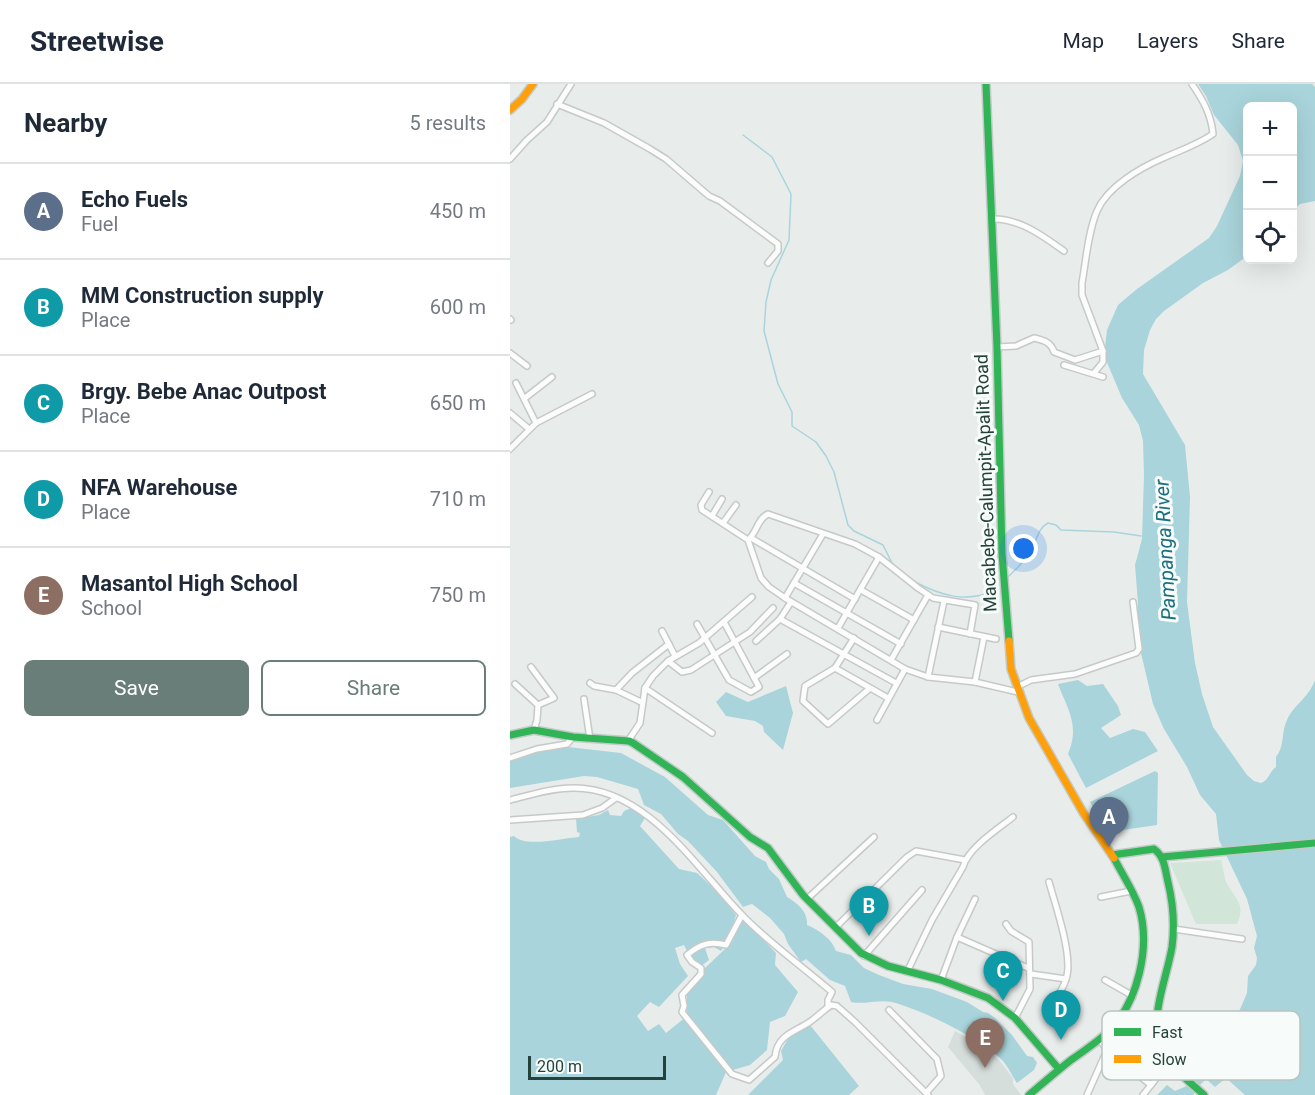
<!DOCTYPE html>
<html lang="en">
<head>
<meta charset="utf-8">
<style>
  :root { --surface:#fff; --page:#f2f2f3; --text:#1f2937; --muted:#747a83; --line:#e0e1e3; --accent:#697e78 }
  body { margin:0; font-family:Roboto,sans-serif; background:var(--page); color:var(--text) }
  .controls { position:absolute; right:18px; top:18px; display:grid; overflow:hidden; border-radius:9px; box-shadow:0 6px 24px #0002 }
  .controls button { width:54px; height:54px; display:grid; place-items:center; padding:0; border:0; border-bottom:2px solid var(--line); background:var(--surface); color:var(--text); font:30px sans-serif }
  .scale { position:absolute; left:18px; bottom:15px; width:138px; box-sizing:border-box; padding-left:6px; border:3px solid #24423a; border-top:0; font-size:16px; line-height:21px; white-space:nowrap; color:#24423a; -webkit-text-stroke:4px #f7fbf9; paint-order:stroke }
  .you { position:absolute; left:514px; top:465px; width:21px; height:21px; margin:-15px; border:4px solid #fff; border-radius:50%; background:#1a73e8; box-shadow:0 0 0 9px #1a73e833 }
  .badge { display:grid; place-items:center; width:39px; height:39px; border-radius:50%; background:var(--accent); color:#fff; font-size:20px; font-weight:700 }
  .pin { position:absolute; translate:-50% -50px; filter:drop-shadow(0 2px 3px #0008) }
  .pin::after { content:''; position:absolute; top:32px; width:21px; height:18px; background:inherit; clip-path:polygon(0 0,100% 0,50% 100%) }
  .list { margin:0; padding:0; list-style:none }
  h2 { display:flex; justify-content:space-between; align-items:center; height:78px; margin:0; padding:0 24px; font-size:26px }
  h2 small { font-size:20px; font-weight:400; color:var(--muted) }
  .list li { display:grid; grid-template-columns:39px 1fr auto; gap:18px; align-items:center; box-sizing:border-box; height:96px; padding:0 24px; border-top:2px solid var(--line) }
  .list b { display:block; font-size:22px; white-space:nowrap }
  .list p { margin:0; font-size:20px; white-space:nowrap; color:var(--muted) }
  .list em { font-size:20px; font-style:normal; color:var(--muted) }
  .actions { display:flex; gap:12px; padding:18px 24px }
  .actions a { flex:1; padding:14px 0; border:2px solid var(--accent); border-radius:9px; text-align:center; font-size:21px; color:var(--accent) }
  .actions .main { background:var(--accent); color:#fff }
  .icon { flex:none; width:33px; height:33px; fill:none; stroke:currentColor; stroke-width:2; stroke-linecap:round; stroke-linejoin:round }
  .map { position:relative; flex:none; width:805px; height:1011px; overflow:hidden }
  header { display:flex; align-items:center; gap:36px; box-sizing:border-box; height:84px; padding:0 30px; background:var(--surface); border-bottom:2px solid var(--line) }
  header strong { font-size:28px }
  nav { display:flex; gap:33px; margin-inline-start:auto; font-size:21px }
  main { display:flex }
  aside { flex:1; background:var(--surface) }
  .map>svg:first-child { display:block }
  .built { fill:#d6dedb }
  .green { fill:#d1e6d8 }
  .water { fill:#a9d4db }
  .lines { fill:none; stroke-linecap:round; stroke-linejoin:round }
  .stream { stroke:#a9d4db; stroke-width:1.5 }
  .street-casing { stroke:#c5cac8; stroke-width:8 }
  .fast-casing { stroke:#c3cbc8; stroke-width:10 }
  .slow-casing { stroke:#c3cbc8; stroke-width:10 }
  .street { stroke:#fcfcfc; stroke-width:5 }
  .fast { stroke:#30b455; stroke-width:7 }
  .slow { stroke:#ff9f0a; stroke-width:7 }
  .labels { text-anchor:middle; stroke-width:6; stroke-linejoin:round; paint-order:stroke }
  .street-label { font-size:18px; fill:#24423a; stroke:#f7fbf9 }
  .water-label { font-size:20px; font-style:italic; fill:#1c6f80; stroke:#f7fbf9 }
  .key { fill:#f7fbf9; stroke:#b8c4c0; stroke-width:1.5 }
  .key-label { font-size:16px; fill:#24423a }
</style>
</head>
<body>
<header>
<strong>Streetwise</strong>
<nav><a>Map</a><a>Layers</a><a>Share</a></nav>
</header>
<main>
<aside>
<h2>Nearby<small>5 results</small></h2>
<ul class="list">
<li><span class="badge" style="background:#5c6f8a">A</span><div><b>Echo Fuels</b><p>Fuel</p></div><em>450 m</em></li>
<li><span class="badge" style="background:#0f9aa8">B</span><div><b>MM Construction supply</b><p>Place</p></div><em>600 m</em></li>
<li><span class="badge" style="background:#0f9aa8">C</span><div><b>Brgy. Bebe Anac Outpost</b><p>Place</p></div><em>650 m</em></li>
<li><span class="badge" style="background:#0f9aa8">D</span><div><b>NFA Warehouse</b><p>Place</p></div><em>710 m</em></li>
<li><span class="badge" style="background:#8d6e63">E</span><div><b>Masantol High School</b><p>School</p></div><em>750 m</em></li>
</ul>
<div class="actions"><a class="main">Save</a><a>Share</a></div>
</aside>
<div class="map">
<svg width="805" height="1011" viewBox="0 0 805 1011">
  <rect width="100%" height="100%" fill="#e8edeb"/>
  <path class="built" d="M445,947L470,961L489,976L503,994V1000L511,1011H475L469,1000L438,963Z"/>
  <path class="green" d="M711,776C713,783 714,793 717,800C726,815 736,821 727,840H686L660,779Z"/>
  <g class="water">
    <path d="M688,0H802L805,3V117L790,120L783,126L782,22H738L737,172L718,186L693,199L654,227L646,235L640,246L634,266L633,290L675,361L680,413L677,518L685,579L692,610L703,643L737,691L744,697L751,699C759,696 759,688 766,683V673C775,662 771,648 777,636C784,620 798,615 805,596V1011H735L716,994L705,1003L696,995L684,1007V1011H647L657,1001L665,1007L679,1001L690,985L686,978L718,953L737,909L738,892L746,881L747,874L744,864L747,852L737,815L709,756L706,730L690,711L677,683L654,645L643,620L631,569L627,532L628,519L625,481L632,455L634,391L633,357L629,341L612,314L596,276L595,263L597,246L608,221L627,205L699,154L707,142L730,92L733,77L728,61L704,31L696,12Z"/>
    <path d="M568,596L577,602L593,600L608,622L611,631L591,644L600,654L623,645L635,648L648,667L576,704L558,670C570,642 558,626 548,600Z"/>
    <path d="M276,602L283,629L273,666L254,648L253,642L245,637L216,632L206,618L216,608L238,618Z"/>
    <path d="M58,663L111,669L155,693L198,731L213,736L245,772L256,778L259,785L269,795L277,813C287,819 298,827 297,841C309,846 322,855 326,867L341,871L354,884L369,891L393,900L422,905L457,918L473,928L478,929L485,934L502,951L517,972L523,973L527,979L524,986L507,999C502,992 498,982 492,976C470,954 412,926 382,918C368,915 355,921 341,918L335,902L320,896L296,875L291,878L278,860L274,850L260,834L242,820L233,823L207,788L178,757L168,750L151,730L134,721L128,705L87,693L74,692L0,704V677L31,666Z"/>
    <path d="M645,687L648,689L647,741L599,748L580,718Z"/>
    <path d="M121,724L135,734L130,742L169,785L187,789L210,810L226,831L221,849L211,867L204,863L195,864L199,876L191,882L182,877L174,861L165,864L170,880L178,892L149,923L140,918L127,932L138,947L149,940L156,949L177,932V909L193,893L195,884L216,864L234,836L266,869L265,881L288,908L275,932L260,938L257,966L240,981L216,988L206,1011H0V753L4,752C15,764 53,754 69,753L70,749L67,748L66,735L89,731L98,726L100,731L111,732L114,727Z"/>
    <path d="M300,941L349,1002L339,1011H238L273,976L271,967L279,953Z"/>
  </g>
  <g class="lines">
    <g class="stream">
      <path d="M233,51L262,73L281,110L279,156L261,196L256,218L254,247L268,300L282,328V342L306,358L316,372L324,388L338,441L344,447L373,461L383,481"/>
      <path d="M498,493C506,485 515,477 521,467C527,457 527,445 538,439L546,441L551,446L604,448L631,452"/>
      <path d="M403,497C432,512 454,519 485,507"/>
    </g>
    <defs>
      <g id="street">
        <path d="M47,20L94,39L140,65L156,75L199,112L210,117L268,160V167L258,179"/>
        <path d="M0,75L17,56L37,38L61,0"/>
        <path d="M482,135C509,134 533,152 554,167"/>
        <path d="M0,235L1,236"/>
        <path d="M487,263L506,262L524,254C533,256 541,258 544,268L565,276L593,267L572,211V199C576,177 578,148 587,127C597,103 630,84 653,74C671,66 687,61 703,50C701,30 693,16 682,0"/>
        <path d="M0,269L17,282"/>
        <path d="M554,281L593,293"/>
        <path d="M584,289L593,278V267"/>
        <path d="M6,299L26,339"/>
        <path d="M15,314L42,293"/>
        <path d="M0,329L19,345"/>
        <path d="M0,365L26,339L82,310"/>
        <path d="M199,408L191,421L192,426L238,456L251,494L259,503L275,514L395,585L418,593L465,598L508,608"/>
        <path d="M202,432L212,415"/>
        <path d="M213,439L226,421"/>
        <path d="M241,454L345,515"/>
        <path d="M238,456C247,449 247,435 258,430L345,460L369,473L408,504L423,514L465,521L460,550"/>
        <path d="M284,499L391,560"/>
        <path d="M351,506L404,536"/>
        <path d="M275,514L313,450"/>
        <path d="M270,535L386,599"/>
        <path d="M187,540L219,596L241,608L249,603L214,538"/>
        <path d="M428,543L486,555"/>
        <path d="M328,544L369,473"/>
        <path d="M152,547L165,572"/>
        <path d="M344,554L325,584L295,602L293,617L318,640L359,605"/>
        <path d="M246,557L270,535L281,518"/>
        <path d="M381,576L418,511"/>
        <path d="M158,577L172,588L181,586L240,548L263,524"/>
        <path d="M21,583L44,614L28,621"/>
        <path d="M325,584L378,614"/>
        <path d="M418,593L434,517"/>
        <path d="M244,594L277,570"/>
        <path d="M465,598L474,553"/>
        <path d="M80,599L84,602L106,606L122,589L159,560"/>
        <path d="M5,600L28,621L27,636L24,646"/>
        <path d="M507,603L521,596L565,590L626,569L629,565L623,518"/>
        <path d="M135,604L202,649"/>
        <path d="M106,606L131,618"/>
        <path d="M74,615L80,655"/>
        <path d="M367,636L395,585"/>
        <path d="M118,657L130,639L135,604L143,592L158,577L189,559L242,513"/>
        <path d="M0,674L27,665L57,660L63,653"/>
        <path d="M0,716C20,711 42,704 63,704C137,703 187,785 232,831C259,859 293,883 322,908L318,916V923"/>
        <path d="M0,736L73,731L92,724L106,714"/>
        <path d="M591,813L621,807"/>
        <path d="M297,815L364,753"/>
        <path d="M232,831L216,861C200,857 190,860 177,871L182,878L191,884V890L172,911L174,922L172,928L222,990L239,996L265,973C267,950 286,948 301,937C308,932 314,926 321,921L327,922L345,938L418,1011"/>
        <path d="M496,840L501,847L519,858L520,905L505,934"/>
        <path d="M326,843L397,773L406,767L455,776"/>
        <path d="M664,845L732,855"/>
        <path d="M447,853L518,884"/>
        <path d="M354,872L412,806"/>
        <path d="M397,888L422,836L453,783C458,764 488,745 503,733"/>
        <path d="M521,890L556,895"/>
        <path d="M431,896L447,853L465,815"/>
        <path d="M595,896L623,912"/>
        <path d="M379,926L427,975L431,992L416,1009"/>
        <path d="M538,928C544,918 553,906 556,895C564,874 545,820 539,798"/>
        <path d="M589,955L597,966L641,1001L660,976"/>
        <path d="M650,963L696,949"/>
        <path d="M577,1011L597,966"/>
        <path d="M633,1011L641,1001"/>
      </g>
      <g id="fast">
        <path d="M476,0L487,263L492,470L499,557"/>
        <path d="M0,651L24,646L63,653L119,657L123,659L173,693L240,753L258,764L293,811L351,869L378,882L431,896L478,914L505,934L549,985"/>
        <path d="M602,771L644,765C655,773 655,786 658,798C663,819 665,841 662,863C657,893 641,928 649,959C655,980 679,997 694,1011"/>
        <path d="M652,773L805,759"/>
        <path d="M519,1011C533,999 547,987 561,976C574,967 587,958 598,948C628,919 641,863 629,823C623,806 612,790 604,774"/>
      </g>
      <g id="slow">
        <path d="M0,26L12,15L23,0"/>
        <path d="M499,557L501,585L519,634L574,730L604,774"/>
      </g>
    </defs>
    <use href="#street" class="street-casing"/>
    <use href="#fast" class="fast-casing"/>
    <use href="#slow" class="slow-casing"/>
    <use href="#street" class="street"/>
    <use href="#fast" class="fast"/>
    <use href="#slow" class="slow"/>
  </g>
  <g class="labels">
    <g class="street-label">
      <text transform="translate(476 399) rotate(-92)" y="6">Macabebe-Calumpit-Apalit Road</text>
    </g>
    <g class="water-label">
      <text transform="translate(655 466) rotate(-93)" y="7">Pampanga River</text>
    </g>
  </g>
  <rect x="592" y="927" width="198" height="69" rx="9" class="key"/>
  <rect x="604" y="944" width="27" height="8" fill="#30b455"/>
  <rect x="604" y="971" width="27" height="8" fill="#ff9f0a"/>
  <g class="key-label">
    <text x="642" y="954">Fast</text>
    <text x="642" y="981">Slow</text>
  </g>
</svg>
<div class="controls">
<button>+</button>
<button>−</button>
<button><svg class="icon" aria-label="locate" viewBox="0 0 24 24"><circle cx="12" cy="12" r="6"/><path d="M12 2v4M12 18v4M2 12h4M18 12h4"/></svg></button>
</div>
<div class="scale">200 m</div>
<div class="you"></div>
<div class="pin badge" style="left:599px;top:763px;background:#5c6f8a">A</div>
<div class="pin badge" style="left:359px;top:852px;background:#0f9aa8">B</div>
<div class="pin badge" style="left:493px;top:917px;background:#0f9aa8">C</div>
<div class="pin badge" style="left:551px;top:956px;background:#0f9aa8">D</div>
<div class="pin badge" style="left:475px;top:984px;background:#8d6e63">E</div>
</div>
</main>
</body>
</html>
